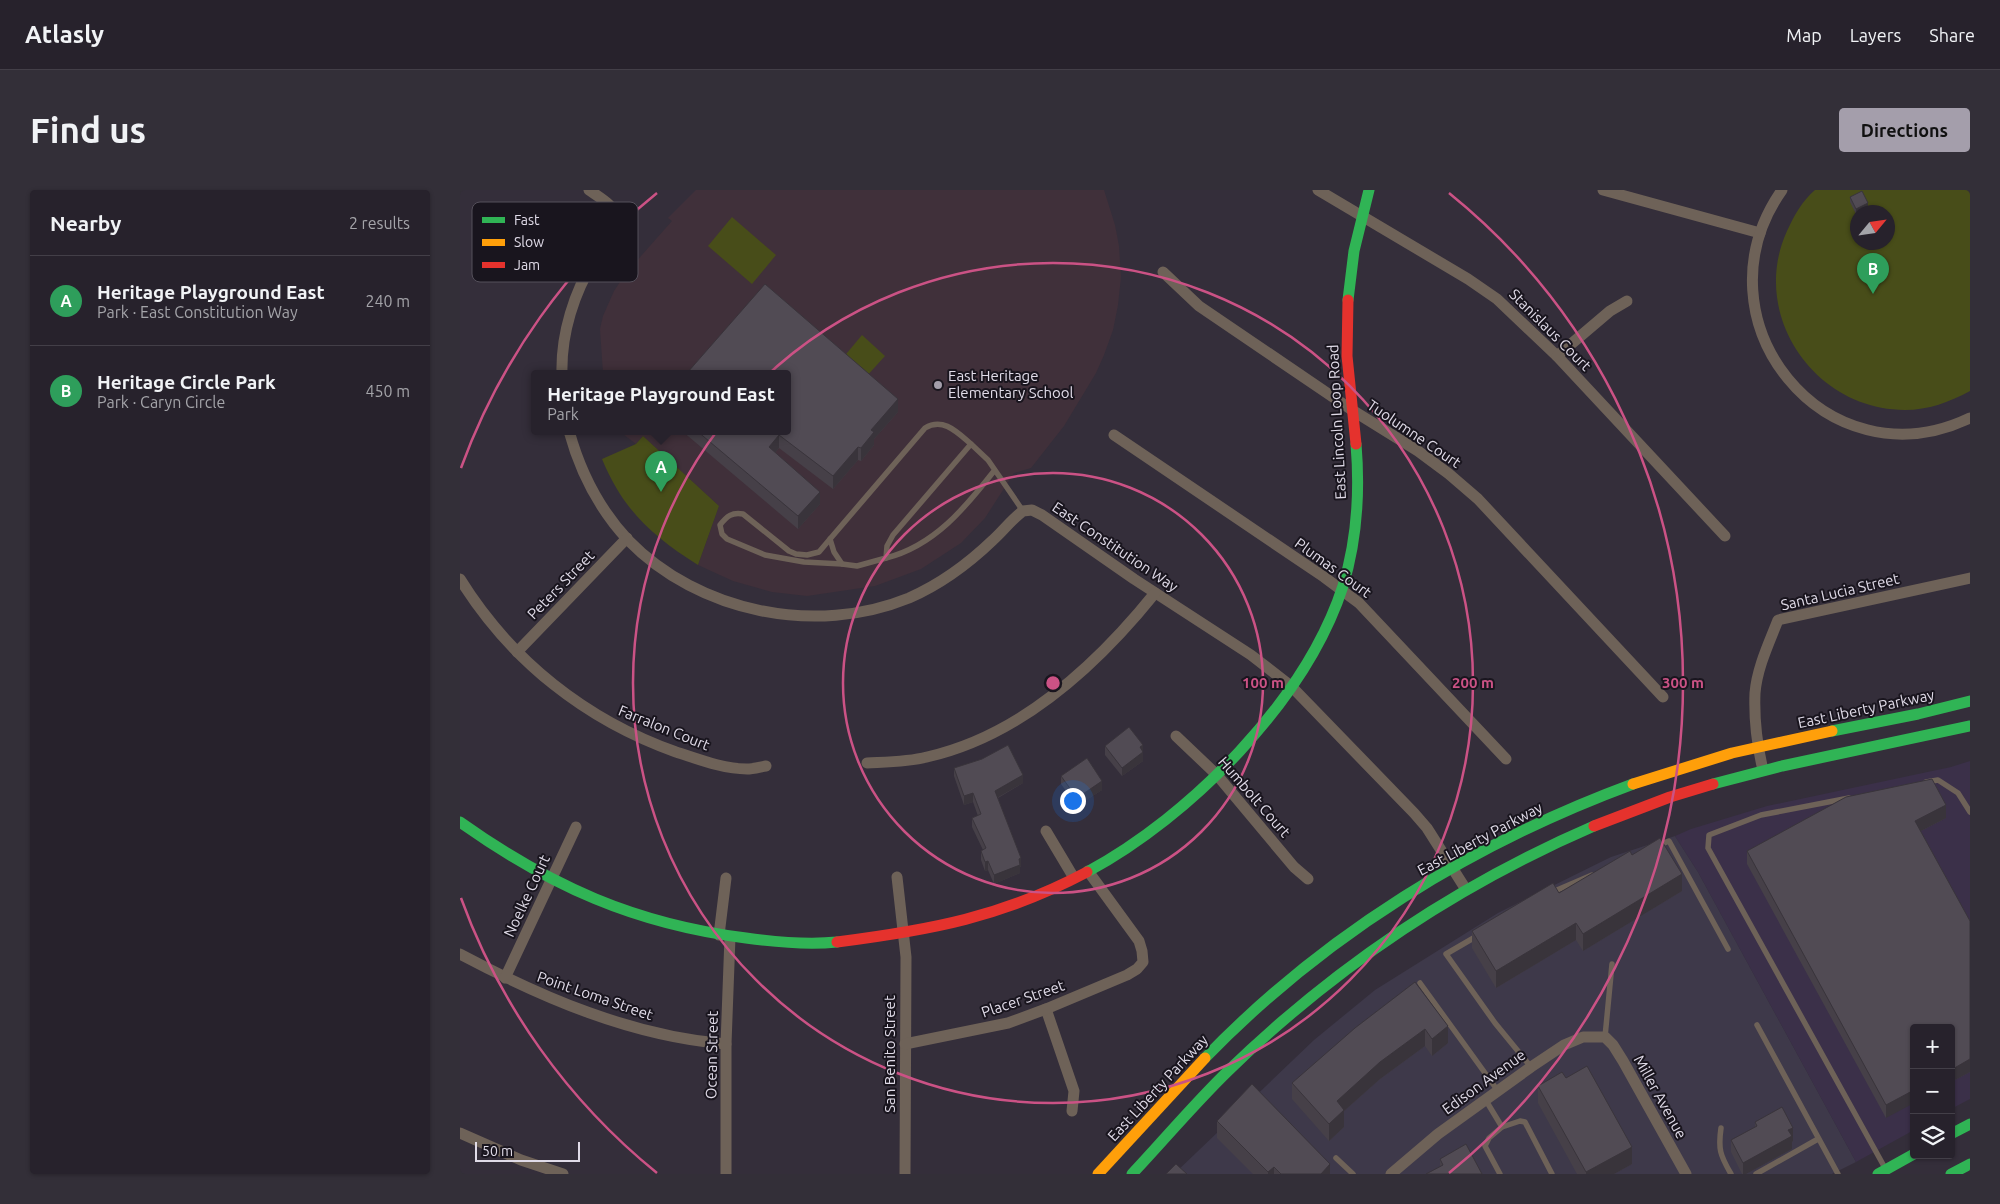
<!DOCTYPE html>
<html lang="en">
<head>
<meta charset="utf-8">
<style>
  :root { --surface:#27222c; --page:#332f38; --text:#f1f3f6; --muted:#a4a4a9; --line:#433f48; --accent:#a49eab }
  body { margin:0; font-family:Ubuntu,sans-serif; background:var(--page); color:var(--text) }
  .controls { position:absolute; right:15px; bottom:15px; display:grid; overflow:hidden; border-radius:5px; box-shadow:0 1px 4px #0004 }
  .controls button { width:45px; height:45px; display:grid; place-items:center; padding:0; border:0; border-bottom:1px solid var(--line); background:var(--surface); color:var(--text); font:25px sans-serif }
  .compass { position:absolute; left:1390px; top:15px; width:45px; height:45px; border-radius:50%; background:var(--surface); box-shadow:0 1px 4px #0004; rotate:61deg }
  .scale { position:absolute; left:15px; bottom:12px; width:105px; box-sizing:border-box; padding-left:5px; border:2px solid #e0dbe8; border-top:0; font-size:14px; line-height:18px; white-space:nowrap; color:#e0dbe8; -webkit-text-stroke:4px #19151e; paint-order:stroke }
  .you { position:absolute; left:612px; top:610px; width:18px; height:18px; margin:-12px; border:4px solid #fff; border-radius:50%; background:#1a73e8; box-shadow:0 0 0 8px #1a73e833 }
  .badge { display:grid; place-items:center; width:32px; height:32px; border-radius:50%; background:var(--accent); color:#fff; font-size:16px; font-weight:700 }
  .pin { position:absolute; translate:-50% -41px; filter:drop-shadow(0 1px 2px #0008) }
  .pin::after { content:''; position:absolute; top:26px; width:18px; height:15px; background:inherit; clip-path:polygon(0 0,100% 0,50% 100%) }
  .popup { position:absolute; left:71px; top:180px; width:260px; height:65px; box-sizing:border-box; display:grid; place-content:center; border-radius:5px; background:var(--surface); filter:drop-shadow(0 1px 4px #0005); font-size:16px; white-space:nowrap; color:var(--muted) }
  .popup b { font-size:19px; color:var(--text) }
  .popup::after { content:''; position:absolute; left:50%; top:100%; margin-left:-10px; border:10px solid transparent; border-top-color:var(--surface) }
  .list { margin:0; padding:0; list-style:none }
  h2 { display:flex; justify-content:space-between; align-items:center; height:65px; margin:0; padding:0 20px; font-size:21px }
  h2 small { font-size:16px; font-weight:400; color:var(--muted) }
  .list li { display:grid; grid-template-columns:32px 1fr auto; gap:15px; align-items:center; box-sizing:border-box; height:90px; padding:0 20px; border-top:1px solid var(--line) }
  .list b { display:block; font-size:19px; white-space:nowrap }
  .list p { margin:0; font-size:16px; white-space:nowrap; color:var(--muted) }
  .list em { font-size:16px; font-style:normal; color:var(--muted) }
  .icon { flex:none; width:28px; height:28px; fill:none; stroke:currentColor; stroke-width:2; stroke-linecap:round; stroke-linejoin:round }
  .map { position:relative; flex:none; width:1510px; height:984px; overflow:hidden; border-radius:5px }
  header { display:flex; align-items:center; gap:30px; box-sizing:border-box; height:70px; padding:0 25px; background:var(--surface); border-bottom:1px solid var(--line) }
  header strong { font-size:24px }
  nav { display:flex; gap:28px; margin-inline-start:auto; font-size:18px }
  .intro { display:flex; align-items:center; justify-content:space-between; box-sizing:border-box; height:120px; padding:0 30px }
  h1 { margin:0; font-size:35px }
  .button { padding:12px 22px; border-radius:5px; background:var(--accent); color:#111; font-size:18px; font-weight:700 }
  main { display:flex; gap:30px; padding:0 30px }
  aside { flex:1; background:var(--surface); border-radius:5px; box-shadow:0 1px 4px #0004 }
  .map>svg:first-child { display:block }
  .commercial { fill:#3e394a }
  .built { fill:#3b3049 }
  .education { fill:#40303a }
  .green { fill:#484d19; fill-rule:evenodd }
  .lines { fill:none; stroke-linecap:round; stroke-linejoin:round }
  .lane { stroke:#6e6258; stroke-width:5.5 }
  .street { stroke:#6e6258; stroke-width:11 }
  .fast { stroke:#30b455; stroke-width:11 }
  .slow { stroke:#ff9f0a; stroke-width:11 }
  .jam { stroke:#e5322d; stroke-width:11 }
  .wall { fill:#464048 }
  .shaded-wall { fill:#39343b }
  .building { fill:#514b54; stroke:#39343b }
  .ring { fill:none; stroke:#cb5285; stroke-width:2.5 }
  .poi-dot { fill:#a49eab; stroke:#19151e; stroke-width:2 }
  .labels { text-anchor:middle; stroke-width:4; stroke-linejoin:round; paint-order:stroke }
  .street-label { font-size:15px; fill:#e0dbe8; stroke:#19151e }
  .poi-label { font-size:15px; fill:#e0dbe8; stroke:#19151e; text-anchor:start }
  .key { fill:#19151e; stroke:#55505b; stroke-width:1 }
  .key-label { font-size:14px; fill:#e0dbe8 }
  .centre { fill:#cb5285; stroke:#19151e; stroke-width:2.5 }
  .ring-label { font-size:15px; text-anchor:middle; font-weight:bold; fill:#cb5285; stroke:#19151e; stroke-width:4; stroke-linejoin:round; paint-order:stroke }
</style>
</head>
<body>
<header>
<strong>Atlasly</strong>
<nav><a>Map</a><a>Layers</a><a>Share</a></nav>
</header>
<div class="intro"><h1>Find us</h1><a class="button">Directions</a></div>
<main>
<aside>
<h2>Nearby<small>2 results</small></h2>
<ul class="list">
<li><span class="badge" style="background:#2e9e5b">A</span><div><b>Heritage Playground East</b><p>Park · East Constitution Way</p></div><em>240 m</em></li>
<li><span class="badge" style="background:#2e9e5b">B</span><div><b>Heritage Circle Park</b><p>Park · Caryn Circle</p></div><em>450 m</em></li>
</ul>
</aside>
<div class="map">
<svg width="1510" height="984" viewBox="0 0 1510 984">
  <rect width="100%" height="100%" fill="#342e3a"/>
  <path class="commercial" d="M1215,646L1238,682L1396,972L1372,984H714L854,850L915,800L1038,723L1151,667Z"/>
  <path class="built" d="M1510,571V909L1491,919V838H1454V940L1396,972L1238,682L1215,646L1231,639L1307,616L1491,577Z"/>
  <path class="education" d="M236,0H644L655,35L659,56L661,87L658,115L653,140L644,165L636,183L604,236L571,278L554,283L525,328L501,353L461,379L415,396L347,406L312,402L273,391L238,375L259,316L183,246L176,254L159,241H327V183H143L140,139L143,126L154,101L166,83L212,31L208,28Z"/>
  <g class="green">
    <path d="M1355,0H1510V201C1490,212 1468,220 1445,220C1354,220 1289,124 1327,41C1334,26 1342,11 1355,0ZM1398,22H1428V52H1398Z"/>
    <path d="M272,27L316,65L292,94L248,56Z"/>
    <path d="M402,145L425,166L405,188L382,169Z"/>
    <path d="M183,246L259,316L238,375C192,346 163,320 142,269L176,254Z"/>
  </g>
  <g class="lines">
    <g class="lane">
      <path d="M534,281C505,318 474,356 426,368L427,356L433,345L511,254L528,270L563,321"/>
      <path d="M370,349L359,362L347,365L336,364L329,361L283,324C272,322 267,326 260,335L262,344L267,349L305,365L344,372L382,374"/>
      <path d="M426,368L397,376L382,374L374,362L370,349L465,238C483,227 497,242 511,254"/>
      <path d="M1466,592L1478,590L1498,603L1510,622"/>
      <path d="M1389,608L1301,625L1249,645L1248,658L1425,978"/>
      <path d="M1197,656L1209,651L1268,759"/>
      <path d="M1090,703L1132,685"/>
      <path d="M1017,746L986,764L1035,833L1071,877"/>
      <path d="M960,793L1038,901"/>
      <path d="M1297,835L1378,984"/>
      <path d="M1145,847L1152,774"/>
      <path d="M1025,909L1042,937L1060,931L1065,932L1092,984"/>
      <path d="M1261,938C1258,959 1260,965 1271,984"/>
      <path d="M876,968L893,984"/>
      <path d="M1040,984L1025,956L1029,948L1042,937"/>
      <path d="M1296,984L1358,949"/>
    </g>
    <g class="street">
      <path d="M858,0L1008,89L1037,109L1097,166L1265,346"/>
      <path d="M1143,0L1300,43"/>
      <path d="M1322,0C1231,130 1366,297 1510,228"/>
      <path d="M703,82L739,116L892,220L958,261L989,284L1018,309L1203,507"/>
      <path d="M1097,166L1150,121L1167,111"/>
      <path d="M102,183C101,144 114,102 135,69C142,59 160,43 158,30C157,17 139,7 129,0"/>
      <path d="M109,241C120,281 139,319 168,350C239,423 356,446 449,408C481,394 508,374 533,350C543,341 552,329 563,321L572,320L582,325L674,389L791,465L831,496L954,623L967,638L1005,698"/>
      <path d="M654,245L864,387L899,413L1046,569"/>
      <path d="M0,389C51,471 126,530 216,562C238,569 263,579 287,579C293,579 300,577 306,576"/>
      <path d="M57,462L167,348"/>
      <path d="M716,546L757,585L834,677L848,689"/>
      <path d="M407,573C427,572 448,572 467,567C560,546 637,475 695,403"/>
      <path d="M1303,580C1297,555 1294,528 1295,503C1297,478 1309,453 1318,430L1510,388"/>
      <path d="M586,641L614,688"/>
      <path d="M437,687L446,767L445,984"/>
      <path d="M259,745L266,688"/>
      <path d="M0,764C83,808 171,846 266,854"/>
      <path d="M45,788L116,637"/>
      <path d="M586,819L614,901L612,921"/>
      <path d="M445,854L548,833L586,819L667,785L677,779L683,772L682,761L679,751L628,681"/>
      <path d="M0,943L61,970L103,984"/>
      <path d="M266,984V854L270,747"/>
      <path d="M931,984L978,944L1071,877L1104,855L1123,847H1145L1153,855L1163,871L1226,984"/>
    </g>
    <g class="fast">
      <path d="M888,110L894,61L909,0"/>
      <path d="M1372,541L1458,524L1510,511"/>
      <path d="M1253,594L1322,576L1510,536"/>
      <path d="M0,632C90,696 175,734 286,748C315,752 347,755 377,752"/>
      <path d="M627,682C731,626 846,510 883,396C897,350 900,302 896,254"/>
      <path d="M745,868C864,745 1013,653 1173,594"/>
      <path d="M1491,944L1510,934"/>
      <path d="M672,984C704,950 734,914 768,881C875,777 997,695 1134,636"/>
      <path d="M1418,984L1454,964"/>
      <path d="M1491,984L1510,974"/>
    </g>
    <g class="slow">
      <path d="M1173,594L1272,563L1372,541"/>
      <path d="M638,984L745,868"/>
    </g>
    <g class="jam">
      <path d="M888,110L887,166L896,254"/>
      <path d="M1134,636L1210,607L1253,594"/>
      <path d="M377,752C471,740 542,727 627,682"/>
    </g>
  </g>
  <g class="wall">
    <path d="M1390,7L1408,18L1396,24L1390,12Z"/>
    <path d="M438,222L414,249V255L401,271L398,270L373,299L319,258L315,263L360,314L338,339L222,241H327Z"/>
    <path d="M683,555V571L662,586L645,565V556Z"/>
    <path d="M494,578L563,593L538,608L561,676L560,677V683L534,694L528,680L525,681L521,670V661L523,660L512,637V628L518,626L513,612L504,615L494,586Z"/>
    <path d="M601,586L642,600L620,614L617,610L614,612L601,594Z"/>
    <path d="M1486,628L1461,641L1510,882L1491,892V838L1426,928L1287,674V661Z"/>
    <path d="M1172,665L1222,701L1123,761L1116,750L1036,798L1012,758V741L1099,703Z"/>
    <path d="M955,792L988,853L972,866L965,856L920,889L884,921V937L869,951L832,909V893Z"/>
    <path d="M1106,888L1172,974L1154,984H1117L1078,913V896Z"/>
    <path d="M757,931L870,984H793L757,948Z"/>
    <path d="M1295,932L1333,951L1332,952V959L1286,984H1282L1271,962V950L1295,937Z"/>
    <path d="M980,969L1022,984L980,977Z"/>
  </g>
  <g class="shaded-wall">
    <path d="M1408,13V18L1396,24V19Z"/>
    <path d="M438,209V222L414,249V255L401,271V258L411,240Z"/>
    <path d="M319,245V258L309,270V257Z"/>
    <path d="M398,257V270L373,299V286Z"/>
    <path d="M360,302V314L338,339V326Z"/>
    <path d="M683,555V571L662,586V578L680,557Z"/>
    <path d="M563,585V593L535,609V601Z"/>
    <path d="M642,591V600L620,614V606Z"/>
    <path d="M617,601V610L614,612V604Z"/>
    <path d="M513,603V612L504,615V606Z"/>
    <path d="M1486,615V628L1455,644V631Z"/>
    <path d="M561,668V676L560,677V683L534,694V685Z"/>
    <path d="M528,671V680L525,681V672Z"/>
    <path d="M1222,684V701L1123,761V744Z"/>
    <path d="M1116,733V750L1036,798V781Z"/>
    <path d="M988,836V853L972,866V849Z"/>
    <path d="M965,839V856L920,889L884,921V937L869,951V934L877,911L920,872Z"/>
    <path d="M1510,869V882L1491,892V880Z"/>
    <path d="M1454,900V913L1426,928V915Z"/>
    <path d="M1333,938V951L1332,952V959L1286,984H1283V973L1328,940Z"/>
    <path d="M1172,957V974L1154,984H1126V982Z"/>
    <path d="M870,974V984H861Z"/>
    <path d="M814,977V984H808V982Z"/>
  </g>
  <g class="building">
    <path d="M1402,1L1408,13L1396,19L1390,7Z"/>
    <path d="M305,94L438,209L411,240L414,242L401,258L398,257L373,286L319,245L309,257L360,302L338,326L237,241H327V183H227Z"/>
    <path d="M669,537L683,555L680,557L683,562L662,578L645,556Z"/>
    <path d="M548,555L563,585L535,601L561,668L559,669L560,675L534,685L528,671L525,672L521,661L526,658L512,628L521,624L513,603L504,606L494,578L522,569Z"/>
    <path d="M627,568L642,591L620,606L617,601L614,604L601,586Z"/>
    <path d="M1472,589L1486,615L1455,631L1510,731V869L1491,880V838H1454V900L1426,915L1287,661L1386,607Z"/>
    <path d="M1200,648L1222,684L1123,744L1116,733L1036,781L1012,741L1093,693L1099,703L1170,661L1172,665Z"/>
    <path d="M955,792L988,836L972,849L965,839L920,872L877,911L884,920L869,934L832,893L895,838Z"/>
    <path d="M1127,876L1172,957L1126,982L1078,896L1102,882L1106,888Z"/>
    <path d="M792,894L870,974L861,984H821L814,977L808,982L757,931Z"/>
    <path d="M1322,917L1333,938L1328,940L1332,946L1283,973L1271,950L1297,936L1295,932Z"/>
    <path d="M1006,954L1022,984H966L983,975L980,969Z"/>
    <path d="M716,974L727,984H706Z"/>
  </g>
  <g class="ring">
    <circle cx="593" cy="493" r="210"/>
    <circle cx="593" cy="493" r="420"/>
    <path d="M197 983A630 630 0 0 1 1 708M1 278A630 630 0 0 1 197 3M989 3A630 630 0 0 1 989 983"/>
  </g>
  <circle class="poi-dot" cx="478" cy="195" r="5"/>
  <g class="labels">
    <g class="street-label">
      <text transform="translate(1090 140) rotate(45)" y="5">Stanislaus Court</text>
      <text transform="translate(877 232) rotate(-93)" y="5">East Lincoln Loop Road</text>
      <text transform="translate(954 244) rotate(34)" y="5">Tuolumne Court</text>
      <text transform="translate(655 357) rotate(34)" y="5">East Constitution Way</text>
      <text transform="translate(873 378) rotate(36)" y="5">Plumas Court</text>
      <text transform="translate(101 395) rotate(-46)" y="5">Peters Street</text>
      <text transform="translate(1380 402) rotate(-13)" y="5">Santa Lucia Street</text>
      <text transform="translate(1406 519) rotate(-12)" y="5">East Liberty Parkway</text>
      <text transform="translate(204 538) rotate(22)" y="5">Farralon Court</text>
      <text transform="translate(794 607) rotate(49)" y="5">Humbolt Court</text>
      <text transform="translate(1020 649) rotate(-28)" y="5">East Liberty Parkway</text>
      <text transform="translate(67 706) rotate(-65)" y="5">Noelke Court</text>
      <text transform="translate(135 806) rotate(19)" y="5">Point Loma Street</text>
      <text transform="translate(563 809) rotate(-19)" y="5">Placer Street</text>
      <text transform="translate(430 864) rotate(-90)" y="5">San Benito Street</text>
      <text transform="translate(252 865) rotate(-89)" y="5">Ocean Street</text>
      <text transform="translate(1024 892) rotate(-36)" y="5">Edison Avenue</text>
      <text transform="translate(698 898) rotate(-47)" y="5">East Liberty Parkway</text>
      <text transform="translate(1200 907) rotate(61)" y="5">Miller Avenue</text>
    </g>
    <g class="poi-label">
      <text x="488" y="191">East Heritage<tspan x="488" dy="17">Elementary School</tspan></text>
    </g>
  </g>
  <rect x="12" y="12" width="166" height="80" rx="8" class="key"/>
  <rect x="22" y="27" width="23" height="6" fill="#30b455"/>
  <rect x="22" y="49" width="23" height="7" fill="#ff9f0a"/>
  <rect x="22" y="72" width="23" height="6" fill="#e5322d"/>
  <g class="key-label">
    <text x="54" y="35">Fast</text>
    <text x="54" y="57">Slow</text>
    <text x="54" y="80">Jam</text>
  </g>
  <circle cx="593" cy="493" r="8" class="centre"/>
  <g class="ring-label">
    <text x="803" y="498">100 m</text>
    <text x="1013" y="498">200 m</text>
    <text x="1223" y="498">300 m</text>
  </g>
</svg>
<div class="controls">
<button>+</button>
<button>−</button>
<button><svg class="icon" aria-label="layers" viewBox="0 0 24 24"><path d="M12 4l9 5-9 5-9-5zM3 14l9 5 9-5"/></svg></button>
</div>
<svg class="compass" viewBox="-18 -18 36 36"><path d="M0-13l5 13h-10z" fill="#e53935"/><path d="M0 13l5-13h-10z" fill="#a4a4a9"/></svg>
<div class="scale">50 m</div>
<div class="you"></div>
<div class="pin badge" style="left:201px;top:302px;background:#2e9e5b">A</div>
<div class="popup"><b>Heritage Playground East</b>Park</div>
<div class="pin badge" style="left:1413px;top:104px;background:#2e9e5b">B</div>
</div>
</main>
</body>
</html>
